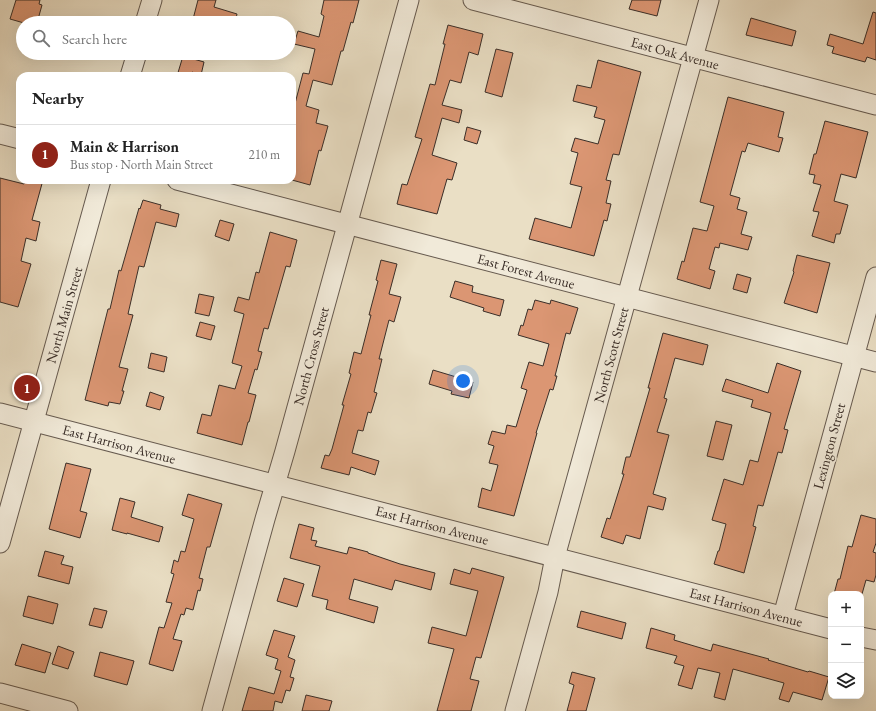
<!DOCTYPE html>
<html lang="en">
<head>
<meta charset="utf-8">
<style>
  :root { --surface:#fff; --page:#f6f6f6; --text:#222; --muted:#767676; --line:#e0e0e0; --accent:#8f2418 }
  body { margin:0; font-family:"EB Garamond",serif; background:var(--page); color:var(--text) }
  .controls { position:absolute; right:12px; bottom:12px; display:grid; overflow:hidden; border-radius:8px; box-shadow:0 4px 16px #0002 }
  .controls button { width:36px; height:36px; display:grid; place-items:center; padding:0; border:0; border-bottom:1px solid var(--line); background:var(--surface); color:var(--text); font:20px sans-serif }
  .you { position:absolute; left:463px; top:381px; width:14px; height:14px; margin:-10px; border:3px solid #fff; border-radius:50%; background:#1a73e8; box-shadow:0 0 0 6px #1a73e833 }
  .badge { display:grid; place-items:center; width:26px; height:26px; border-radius:50%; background:var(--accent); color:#fff; font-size:13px; font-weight:700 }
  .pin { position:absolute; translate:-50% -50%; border:2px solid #fff; box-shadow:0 1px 4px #0006 }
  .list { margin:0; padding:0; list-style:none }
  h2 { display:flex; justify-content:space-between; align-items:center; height:52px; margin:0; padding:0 16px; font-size:17px }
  h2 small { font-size:13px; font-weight:400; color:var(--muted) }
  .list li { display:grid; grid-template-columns:26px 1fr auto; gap:12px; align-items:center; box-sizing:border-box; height:60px; padding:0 16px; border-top:1px solid var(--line) }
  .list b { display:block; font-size:15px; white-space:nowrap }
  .list p { margin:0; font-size:13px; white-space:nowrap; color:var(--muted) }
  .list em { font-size:13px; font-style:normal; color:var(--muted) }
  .icon { flex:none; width:22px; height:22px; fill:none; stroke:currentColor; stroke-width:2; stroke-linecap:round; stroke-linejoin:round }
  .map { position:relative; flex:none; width:876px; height:711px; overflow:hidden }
  .search { position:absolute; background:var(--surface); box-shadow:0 4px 16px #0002; left:16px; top:16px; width:280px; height:44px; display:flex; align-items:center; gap:10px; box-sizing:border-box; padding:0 14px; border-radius:22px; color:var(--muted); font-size:15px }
  .panel { position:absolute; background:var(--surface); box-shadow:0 4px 16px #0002; left:16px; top:72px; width:280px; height:112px; border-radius:12px }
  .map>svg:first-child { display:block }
  .building { fill:#db9673; stroke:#3a2e28 }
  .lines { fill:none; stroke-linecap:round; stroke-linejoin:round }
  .minor-casing { stroke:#665a4f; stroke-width:21 }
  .minor { stroke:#f1ead9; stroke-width:19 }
  .labels { text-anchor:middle; stroke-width:3.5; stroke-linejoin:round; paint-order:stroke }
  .street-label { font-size:14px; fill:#3a2e28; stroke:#f1ead9 }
</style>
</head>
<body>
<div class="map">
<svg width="876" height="711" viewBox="0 0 876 711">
  <rect width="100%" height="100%" fill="#eadfc5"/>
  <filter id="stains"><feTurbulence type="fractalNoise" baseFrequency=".005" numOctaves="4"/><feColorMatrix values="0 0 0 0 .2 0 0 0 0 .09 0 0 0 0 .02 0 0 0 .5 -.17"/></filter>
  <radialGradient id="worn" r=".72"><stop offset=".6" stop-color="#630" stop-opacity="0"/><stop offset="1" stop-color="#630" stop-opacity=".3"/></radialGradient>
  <g class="building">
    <path d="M16,0H40L39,4L42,5L37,23H24L10,19Z"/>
    <path d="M198,0H216L214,7L237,14L235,23H192Z"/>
    <path d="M324,0H359L353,23L351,22L343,51H341L332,85L313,80L306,106L319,110L316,123L328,126L321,151L319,150L310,185L292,180V115L303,73L309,74L315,49L294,44L298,31L319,37L324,16L321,14Z"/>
    <path d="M632,0H661L657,16L629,9Z"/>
    <path d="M873,12L876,13V60L867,57L865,62L832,53L834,47L827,45L830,34L863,44Z"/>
    <path d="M751,18L796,31L792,46L746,35Z"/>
    <path d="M448,25L483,34L478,55L469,52L461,83L450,80L442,105L462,110L459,123L442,118L432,155L457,163L452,180L447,179L437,214L397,204L402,184L407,185L422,139L415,137L430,84L435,85L445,44H443Z"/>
    <path d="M496,49L513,53L502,97L485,92Z"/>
    <path d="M183,56L204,62L201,75L192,72L191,76H177Z"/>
    <path d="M598,60L641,72L619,155L613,154L606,180L611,181L606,203L611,204L607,221L604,220L594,256L529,239L535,218L571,228L582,187L570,184L578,153L571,151L575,138L598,144L605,120L594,117L597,107L573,101L577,85L591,88Z"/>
    <path d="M728,97L784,112L778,137L783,138L779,152L748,143L745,152L742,151L730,195L740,198L737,209L747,212L741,234L752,237L748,250L720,243L719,248L715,247L709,269L715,271L710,289L677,279L682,261L684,262L693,228L707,231L714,206L700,202Z"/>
    <path d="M825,121L868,132L856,178L841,174L834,201L848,205L840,234H836L834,243L812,236L819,212L813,211L821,185L813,183L815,175L809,174L814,154H816Z"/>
    <path d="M467,127L481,131L477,144L464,140Z"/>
    <path d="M0,178L24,184L25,180H43L32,220L40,222L36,241L26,238L21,261L31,264L18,307L0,302Z"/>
    <path d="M143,200L161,205L160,209L179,214L176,227L156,222L144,267L139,266L128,314L133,315L119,367L128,369L122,391H124L120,404L109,402L108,406L85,400L108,309H110L119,270L121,271L139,208L140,209Z"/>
    <path d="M220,220L234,224L229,241L215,236Z"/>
    <path d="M270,232L297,240L290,267L286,266L268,329L264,328L258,351L262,352L257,370L255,369L248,393L256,395L249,422H248L242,445L197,433L202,414L211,416L219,385L235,389L242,366L232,363L244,314L234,311L238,297L249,300L256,272L259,273Z"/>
    <path d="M797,255L830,263L817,313L784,303L794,272L793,271Z"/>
    <path d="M381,260L397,264L389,294L401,297L394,322L389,320L379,359H382L374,392L377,393L371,413L368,412L363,431L358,430L352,453L379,461L375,475L351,467L349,475L321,468L325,455L329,456L332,449L344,405H342L351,374L349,373L354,352L361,354L371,315H369L378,281L376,280Z"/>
    <path d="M737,274L751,278L747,293L733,289Z"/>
    <path d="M455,281L473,286L472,292L504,300L500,316L483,311L484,308L450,297Z"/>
    <path d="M199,294L214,297L209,316L195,313Z"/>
    <path d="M535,300L550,304L551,300L578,308L570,334L566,333L555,376H557L553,390L550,389L536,433H537L514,516L478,507L482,488L491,491L498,465L489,463L494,446L488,444L492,431L505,434L507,425L516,427L527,390L521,388L529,362L543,366L549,344L518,335L521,325L523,326L528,309L532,310Z"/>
    <path d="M200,322L215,326L211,340L196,336Z"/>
    <path d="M663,333L708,345L703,365L675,358L664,398L667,399L657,432L669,435L653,494L666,498L663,510L648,506L640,539L626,535L623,544L601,537L607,518L610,519L624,474H622L626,457H630L650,388H648Z"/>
    <path d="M151,353L167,357L164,372L148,368Z"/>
    <path d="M777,363L801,371L784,429L788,430L782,453L778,452L763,506L758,505L753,526L756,527L744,573L714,564L718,551H719L726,524L712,520L724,479L743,485L750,460L758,462L771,413L751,407L753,400L722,391L726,379L768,393Z"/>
    <path d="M433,370L473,382L469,398L451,394L452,391L429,384Z"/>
    <path d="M150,392L164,397L160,410L146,406Z"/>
    <path d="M716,421L732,425L723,460L707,456Z"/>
    <path d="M66,463L91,469L80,511L87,513L80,538L49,529Z"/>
    <path d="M188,494L222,504L210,547H207L199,578L203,579L200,591L198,590L193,610L186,608L184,615L181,614L173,639L182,641L173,671L149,664L159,627L164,628L172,603L166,602L174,574L171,573L174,560L178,562L181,551L185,552L194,519L182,515Z"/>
    <path d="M120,498L135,502L131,517L163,527L159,542L127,533V534L112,530Z"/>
    <path d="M861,515L876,519V543L873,552L876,553V575L874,582L866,580L862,594H834L838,579H840L848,546L852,547Z"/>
    <path d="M299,524L314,528L311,540L317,541L315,546L347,554L349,547L368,552V553L400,564L435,573L431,590L395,580L392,590L354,579L349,599L378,607L374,623L326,609L328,600L312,596L320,566L290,558Z"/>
    <path d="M45,551L64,556L61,564L73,567L69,584L38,576Z"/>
    <path d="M472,568L504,577L481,658L476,657L470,679L479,681L471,711H437L454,649L428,643L432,627L466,636L478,591L450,584L454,569L470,574Z"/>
    <path d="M284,578L304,584L297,607L277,601Z"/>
    <path d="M28,596L58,604L53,624L23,616Z"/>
    <path d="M94,608L107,611L102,628L89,625Z"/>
    <path d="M581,611L626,623L622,639L577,627Z"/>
    <path d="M651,628L675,635L674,640L711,651L713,644L769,659L768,660L808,672L809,671L829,677L822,700L793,692L789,702L779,699L784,683L733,669L725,700L714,697L720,673L698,668L692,689L678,685L684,666L674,663L677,656L646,648Z"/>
    <path d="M274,630L295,636L288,657L295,660L290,677L294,678L290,691L286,690L282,703L275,701L273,711H242L249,687L274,694L281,671L275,669L278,659L266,655Z"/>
    <path d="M22,644L51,653L45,673L15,665Z"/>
    <path d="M58,646L74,652L68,669L52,664Z"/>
    <path d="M100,652L134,661L127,685L94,676Z"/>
    <path d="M572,672L595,678L586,711H567L574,685L569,683Z"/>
    <path d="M306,695L332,701L329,711H302Z"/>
  </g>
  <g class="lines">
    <defs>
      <g id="minor">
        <path d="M473,0L876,105"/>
        <path d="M145,23L152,0"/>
        <path d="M130,76L137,53"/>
        <path d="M0,134L20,139"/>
        <path d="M177,180L876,362"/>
        <path d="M0,413L831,629"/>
        <path d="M0,543L101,180"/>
        <path d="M783,616L876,277"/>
        <path d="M861,637L876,640"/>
        <path d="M0,693L68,711"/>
        <path d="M212,711L265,519L285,451L409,0"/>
        <path d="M515,711L548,592L555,557L709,0"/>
      </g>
    </defs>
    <use href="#minor" class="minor-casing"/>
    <use href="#minor" class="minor"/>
  </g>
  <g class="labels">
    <g class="street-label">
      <text transform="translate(675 53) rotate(15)" y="5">East Oak Avenue</text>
      <text transform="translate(526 271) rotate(15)" y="5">East Forest Avenue</text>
      <text transform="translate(64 315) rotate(-74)" y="5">North Main Street</text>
      <text transform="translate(611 355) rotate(-75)" y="5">North Scott Street</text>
      <text transform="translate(311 356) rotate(-75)" y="5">North Cross Street</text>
      <text transform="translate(119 444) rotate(15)" y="5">East Harrison Avenue</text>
      <text transform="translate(829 446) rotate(-75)" y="5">Lexington Street</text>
      <text transform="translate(432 525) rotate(15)" y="5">East Harrison Avenue</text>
      <text transform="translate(746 607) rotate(15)" y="5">East Harrison Avenue</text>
    </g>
  </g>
  <rect width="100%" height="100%" filter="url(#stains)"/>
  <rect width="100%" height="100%" fill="url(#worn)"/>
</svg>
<div class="controls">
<button>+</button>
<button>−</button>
<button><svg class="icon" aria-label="layers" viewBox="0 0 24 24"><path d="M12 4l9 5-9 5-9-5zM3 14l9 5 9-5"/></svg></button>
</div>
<div class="you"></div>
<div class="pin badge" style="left:27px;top:388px">1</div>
<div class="search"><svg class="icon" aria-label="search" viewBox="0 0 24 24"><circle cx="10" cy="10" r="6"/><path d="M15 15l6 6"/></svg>Search here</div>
<section class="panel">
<h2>Nearby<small></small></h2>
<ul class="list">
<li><span class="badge">1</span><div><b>Main &amp; Harrison</b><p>Bus stop · North Main Street</p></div><em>210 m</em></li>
</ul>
</section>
</div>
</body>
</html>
